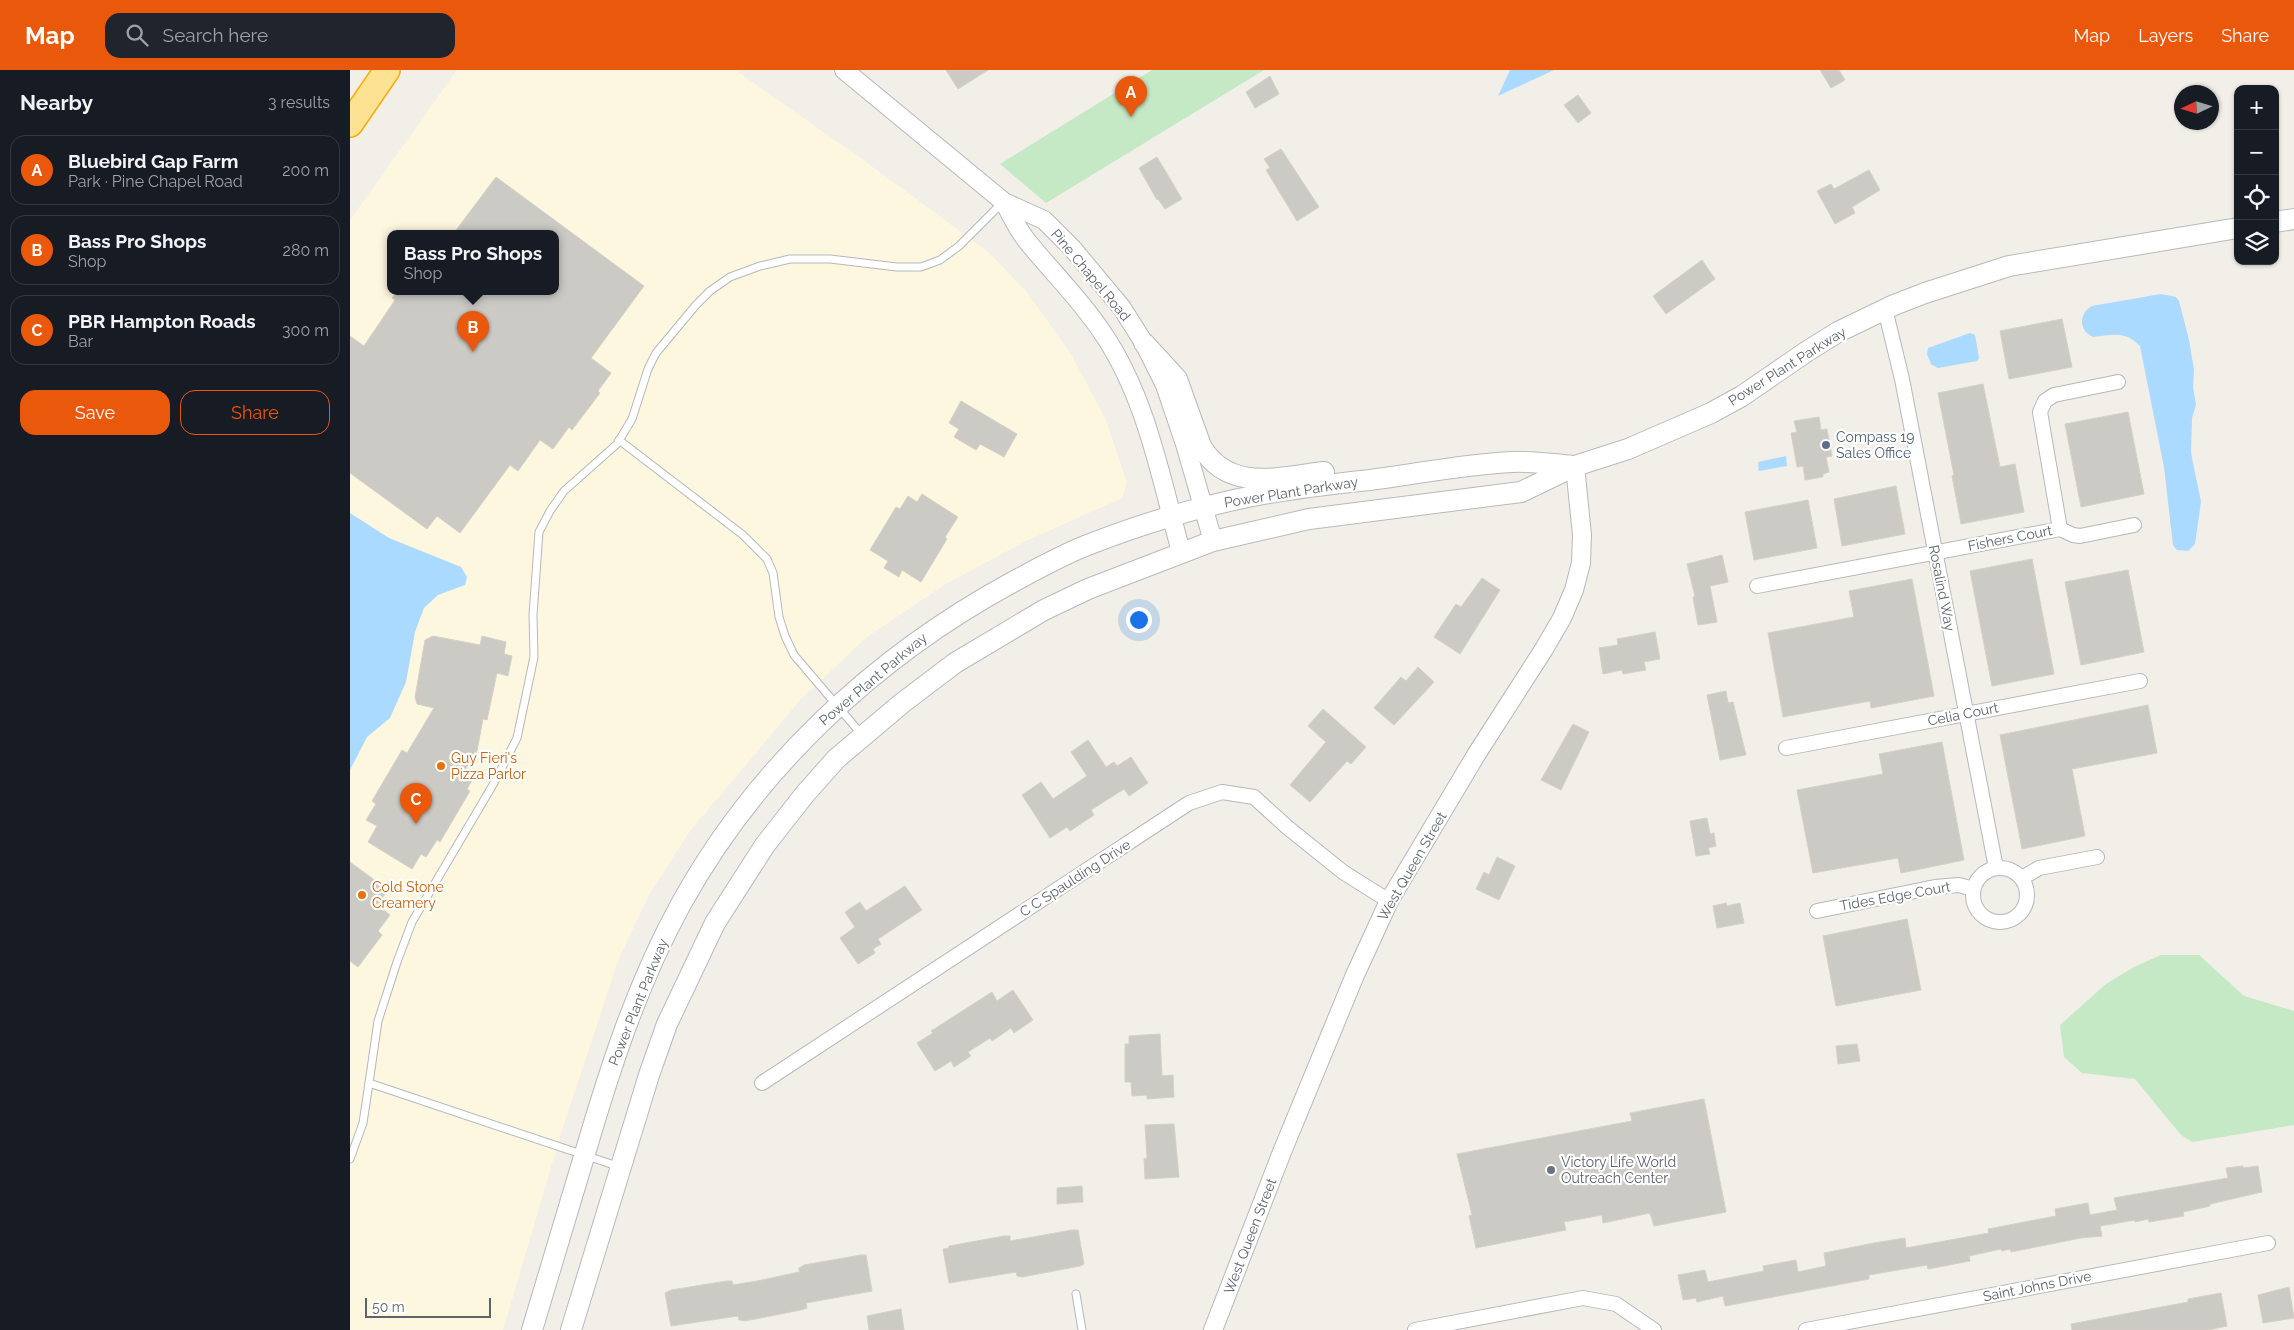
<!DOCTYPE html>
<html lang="en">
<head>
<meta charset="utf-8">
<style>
  :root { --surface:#171b24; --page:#20242c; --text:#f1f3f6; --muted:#9ea1a6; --line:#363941; --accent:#ea580c }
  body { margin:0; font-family:Raleway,sans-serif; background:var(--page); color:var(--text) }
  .controls { position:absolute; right:15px; top:15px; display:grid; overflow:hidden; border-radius:10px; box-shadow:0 1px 4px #0004 }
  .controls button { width:45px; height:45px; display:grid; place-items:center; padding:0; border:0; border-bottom:1px solid var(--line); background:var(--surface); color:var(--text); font:25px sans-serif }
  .compass { position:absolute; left:1824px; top:15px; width:45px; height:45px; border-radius:50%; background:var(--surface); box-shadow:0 1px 4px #0004; rotate:266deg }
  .scale { position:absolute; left:15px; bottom:12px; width:126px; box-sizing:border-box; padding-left:5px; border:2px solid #5f6368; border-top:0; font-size:14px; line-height:18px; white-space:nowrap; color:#5f6368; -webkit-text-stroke:4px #fff; paint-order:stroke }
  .you { position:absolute; left:788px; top:549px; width:18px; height:18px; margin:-12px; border:4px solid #fff; border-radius:50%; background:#1a73e8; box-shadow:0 0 0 8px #1a73e833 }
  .badge { display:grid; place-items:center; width:32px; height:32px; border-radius:50%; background:var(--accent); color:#fff; font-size:16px; font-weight:700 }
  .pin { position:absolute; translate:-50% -41px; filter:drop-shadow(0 1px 2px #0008) }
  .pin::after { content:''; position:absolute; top:26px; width:18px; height:15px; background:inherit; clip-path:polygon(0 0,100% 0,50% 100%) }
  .popup { position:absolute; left:37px; top:160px; width:172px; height:65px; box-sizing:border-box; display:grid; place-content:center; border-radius:10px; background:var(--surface); filter:drop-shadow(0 1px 4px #0005); font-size:16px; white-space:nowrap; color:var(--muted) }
  .popup b { font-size:19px; color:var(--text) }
  .popup::after { content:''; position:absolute; left:50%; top:100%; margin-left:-10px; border:10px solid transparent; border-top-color:var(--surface) }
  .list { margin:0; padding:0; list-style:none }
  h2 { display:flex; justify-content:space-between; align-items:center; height:65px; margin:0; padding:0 20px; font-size:21px }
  h2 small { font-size:16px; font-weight:400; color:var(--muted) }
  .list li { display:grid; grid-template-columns:32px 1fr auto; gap:15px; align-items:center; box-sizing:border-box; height:70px; margin:0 10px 10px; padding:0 10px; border:1px solid var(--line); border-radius:15px }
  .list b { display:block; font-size:19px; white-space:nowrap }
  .list p { margin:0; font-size:16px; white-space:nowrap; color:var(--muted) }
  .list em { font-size:16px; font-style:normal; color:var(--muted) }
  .actions { display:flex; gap:10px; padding:15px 20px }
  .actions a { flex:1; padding:11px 0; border:1px solid var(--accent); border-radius:15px; text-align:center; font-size:18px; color:var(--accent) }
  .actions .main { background:var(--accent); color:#fff }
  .icon { flex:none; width:28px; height:28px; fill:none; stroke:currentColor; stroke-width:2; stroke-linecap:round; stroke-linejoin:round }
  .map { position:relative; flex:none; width:1944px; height:1260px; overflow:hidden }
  header { display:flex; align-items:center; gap:30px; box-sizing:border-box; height:70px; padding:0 25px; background:var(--accent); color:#fff }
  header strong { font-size:24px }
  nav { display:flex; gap:28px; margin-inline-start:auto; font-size:18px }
  .search { width:350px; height:45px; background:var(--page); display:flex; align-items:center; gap:12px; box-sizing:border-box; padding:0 18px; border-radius:15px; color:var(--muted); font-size:19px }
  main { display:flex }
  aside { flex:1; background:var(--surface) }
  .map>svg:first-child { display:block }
  .commercial { fill:#fef7e0; fill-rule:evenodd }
  .green { fill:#c5e8c5 }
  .water { fill:#aadaff }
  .building { fill:#cccac5; stroke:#d6d1c6 }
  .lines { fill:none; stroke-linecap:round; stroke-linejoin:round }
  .service-casing { stroke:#b5b8bc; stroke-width:9 }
  .minor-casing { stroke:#b5b8bc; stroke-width:16 }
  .tertiary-casing { stroke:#b5b8bc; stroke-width:20 }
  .secondary-casing { stroke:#b6babf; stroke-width:22 }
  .motorway-casing { stroke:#f9ab00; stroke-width:28 }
  .service { stroke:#fff; stroke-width:7 }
  .minor { stroke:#fff; stroke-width:14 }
  .tertiary { stroke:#fff; stroke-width:18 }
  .secondary { stroke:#fff; stroke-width:20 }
  .motorway { stroke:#fde293; stroke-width:25 }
  .service-dot { fill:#5c6f8a; stroke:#fff; stroke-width:2 }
  .food-dot { fill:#e8710a; stroke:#fff; stroke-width:2 }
  .worship-dot { fill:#6b7280; stroke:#fff; stroke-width:2 }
  .labels { text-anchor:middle; stroke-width:4.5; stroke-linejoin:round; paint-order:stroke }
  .street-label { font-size:14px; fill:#5f6368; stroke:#fff }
  .service-label { font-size:14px; fill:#4e5e75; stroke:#fff; text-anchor:start }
  .food-label { font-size:14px; fill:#c56008; stroke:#fff; text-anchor:start }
  .worship-label { font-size:14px; fill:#5b616d; stroke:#fff; text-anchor:start }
</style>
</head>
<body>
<header>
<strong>Map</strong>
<div class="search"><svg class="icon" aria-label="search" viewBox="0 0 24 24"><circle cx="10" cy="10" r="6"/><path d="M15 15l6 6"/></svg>Search here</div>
<nav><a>Map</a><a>Layers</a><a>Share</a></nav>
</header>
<main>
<aside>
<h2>Nearby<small>3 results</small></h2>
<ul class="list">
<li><span class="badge">A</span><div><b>Bluebird Gap Farm</b><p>Park · Pine Chapel Road</p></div><em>200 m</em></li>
<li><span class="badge">B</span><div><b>Bass Pro Shops</b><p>Shop</p></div><em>280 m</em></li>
<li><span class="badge">C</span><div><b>PBR Hampton Roads</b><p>Bar</p></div><em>300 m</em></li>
</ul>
<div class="actions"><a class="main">Save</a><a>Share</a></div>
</aside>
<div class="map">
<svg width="1944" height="1260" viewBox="0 0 1944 1260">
  <rect width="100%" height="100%" fill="#f1efe8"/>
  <path class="commercial" d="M107,0H385L516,92L638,182L677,222L722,286L756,350L777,413L772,428L678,470L594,515L517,567L451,629L340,761L300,823L269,888L212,1060L153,1260H0V150ZM41,163H206V221H41Z"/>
  <g class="green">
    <path d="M802,0H914L696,133L650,94Z"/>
    <path d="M1811,885H1849L1894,926L1944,941V1055L1842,1072L1831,1065L1785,1009L1732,1003L1714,987L1710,955L1756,914L1784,897Z"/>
  </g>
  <g class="water">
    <path d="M1160,0H1204L1148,26Z"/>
    <path d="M1811,224L1826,227L1829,231L1839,270L1844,300L1843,317L1846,335L1842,348L1841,383L1851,432L1845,474L1838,481L1827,480L1823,475L1814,397L1790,276C1775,260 1762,265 1743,267C1728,260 1729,243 1742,236Z"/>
    <path d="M1620,263L1625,265L1629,288L1627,291L1588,298L1581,294L1577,284L1578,278Z"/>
    <path d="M1436,386L1437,396L1409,401L1408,392Z"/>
    <path d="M0,443L39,468L111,497L117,507L115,515L88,525L74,538L65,562L56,612L40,648L17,667L0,700Z"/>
  </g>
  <g class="building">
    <path d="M596,0H638L608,19Z"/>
    <path d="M1470,0H1489L1495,10L1481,18Z"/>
    <path d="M920,6L929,24L905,38L896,22Z"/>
    <path d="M1228,25L1241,43L1228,53L1214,35Z"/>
    <path d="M931,79L969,137L947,151L916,100L920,98L914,89Z"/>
    <path d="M807,87L832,129L815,139L808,129L807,130L789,98Z"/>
    <path d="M1519,100L1530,120L1502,137L1505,143L1485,154L1467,121L1481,114L1484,119Z"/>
    <path d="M146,107L294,216L241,288L261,303L248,321L250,323L222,360L219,357L203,379L190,370L168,401L160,395L110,463L87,446L77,459L0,403V266L14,276L45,230L42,228L48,221H206V163H104Z"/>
    <path d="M1352,190L1365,209L1316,244L1303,226Z"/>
    <path d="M1712,249L1722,297L1659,309L1650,261Z"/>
    <path d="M1633,314L1650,397L1665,394L1674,442L1611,454L1602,406L1604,405L1588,323Z"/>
    <path d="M611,331L667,364L654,387L630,374L626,380L604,367L609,359L599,353Z"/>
    <path d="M1778,342L1794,424L1731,437L1715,354Z"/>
    <path d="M1469,347L1471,360L1477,359L1482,386L1476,387L1479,402L1473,404V407L1455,410L1453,396L1447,397L1441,363L1447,362L1444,351Z"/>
    <path d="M1546,416L1555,464L1492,476L1484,429Z"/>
    <path d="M572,424L608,447L595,467L597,469L571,512L552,500L549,507L534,498L538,491L520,480L546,437L550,439L558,426L567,432Z"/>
    <path d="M1458,430L1467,478L1404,490L1395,442Z"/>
    <path d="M1372,485L1378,512L1360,516L1367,552L1348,555L1343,527L1345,526L1337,494Z"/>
    <path d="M1682,489L1704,604L1642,616L1620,501Z"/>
    <path d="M1778,500L1794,582L1731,595L1715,512Z"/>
    <path d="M1132,508L1150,520L1110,584L1084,567L1106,534L1111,537Z"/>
    <path d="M1562,509L1584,626L1521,638L1520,631L1433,647L1418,563L1504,547L1499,521Z"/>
    <path d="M1305,562L1310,589L1294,592L1296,600L1273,604L1272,600L1253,604L1249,578L1268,575L1267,569Z"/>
    <path d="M83,566L130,575L132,566L156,572L154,584L162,586L158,606L147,603L137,650L133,649L127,681L116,698L126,704L117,719L120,721L90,772L87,770L76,787L71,784L62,799L18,772L27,756L16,750L26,734L22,731L52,680L57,683L84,638L67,634L65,627L75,570Z"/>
    <path d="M1068,597L1084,612L1044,655L1024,638L1051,607L1056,611Z"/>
    <path d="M1376,621L1378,633L1383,632L1396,685L1370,690L1357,625Z"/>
    <path d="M1798,635L1807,683L1722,699L1735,766L1672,779L1650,665Z"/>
    <path d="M973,639L1016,677L1001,694L997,691L960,732L940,715L976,672L958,656Z"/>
    <path d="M1223,654L1239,662L1211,720L1191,710Z"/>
    <path d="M738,670L756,697L764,692L767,696L781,687L798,713L779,726L774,719L741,740L744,745L720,761L717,757L700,768L672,725L691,712L703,729L737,706L721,682Z"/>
    <path d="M1592,672L1614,790L1551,803L1548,788L1463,803L1447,720L1533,704L1529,684Z"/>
    <path d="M1357,748L1360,764L1364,763L1366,776L1358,778L1360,784L1346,786L1340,751Z"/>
    <path d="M1147,787L1165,796L1149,830L1126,819L1134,802L1139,805Z"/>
    <path d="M0,792L38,820L27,835L40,845L28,861L32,865L8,897L0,891Z"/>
    <path d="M555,816L572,840L528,869L531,874L523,879L525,883L508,894L490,868L505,857L495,842L510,832L516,841Z"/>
    <path d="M1376,833L1377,836L1390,833L1394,853L1367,858L1363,836Z"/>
    <path d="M1557,849L1571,920L1486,936L1473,866Z"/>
    <path d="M663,920L683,950L664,963L661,958L642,971L640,968L618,982L621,986L604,997L601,991L585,1001L567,973L583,963L581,961L642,922L647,931Z"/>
    <path d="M810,964L812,1006L823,1005L824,1027L797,1029V1025L782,1026L781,1012H775V974H779V966Z"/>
    <path d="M1507,974L1510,991L1488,994L1486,976Z"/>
    <path d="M1354,1029L1376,1142L1304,1156L1300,1143L1253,1153L1252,1145L1214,1152L1216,1160L1126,1178L1119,1146L1122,1145L1107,1084L1282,1051L1280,1043Z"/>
    <path d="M824,1054L829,1107L795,1109L794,1089L797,1088L795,1055Z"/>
    <path d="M1893,1096V1098L1908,1096L1912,1122L1860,1134V1136L1833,1142L1834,1146L1799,1152L1798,1149L1785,1152V1150L1750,1156L1752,1166L1731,1168L1661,1182L1660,1179L1652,1181L1651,1179L1619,1186L1620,1191L1578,1199L1577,1195L1519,1205V1209L1375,1236L1373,1226L1347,1232L1346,1228L1333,1230L1328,1205L1355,1200L1358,1212L1414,1201L1413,1196L1446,1190L1448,1202L1476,1196L1474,1183L1524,1173L1555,1168L1556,1178L1639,1163L1638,1159L1706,1146L1705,1139L1738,1133L1740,1145L1767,1140L1764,1128L1878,1108L1876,1098Z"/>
    <path d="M732,1116L733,1132L707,1134V1118Z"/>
    <path d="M722,1160H728L734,1194L730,1196L672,1207L667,1206L666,1202L599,1213L593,1179L599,1178V1176L654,1166H660V1171Z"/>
    <path d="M511,1185H516L522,1221L456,1233L457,1238L451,1240L395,1251L389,1250L388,1246L321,1256L315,1223L321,1220L377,1211H382L383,1215L407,1211L449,1202V1198L454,1195Z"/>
    <path d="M1939,1217L1944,1248L1913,1253L1908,1225Z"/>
    <path d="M1871,1223L1877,1256L1858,1260H1722L1721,1254L1838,1232V1229Z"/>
    <path d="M551,1239L554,1260H519L517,1246Z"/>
  </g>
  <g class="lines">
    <defs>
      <g id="service">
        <path d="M269,370L393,465L417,489L423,503L429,547L435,566L444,585L513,666"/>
        <path d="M19,1013L28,951L47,892L62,852L144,713L167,668L184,587L183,545L189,462L200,441L214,421L267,374L282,349L298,299L306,283L346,235L360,221L380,207L410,196L440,189H480L547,197H571L590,190L609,176L653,132"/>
        <path d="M0,1089L13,1053L19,1013L270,1097"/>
        <path d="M726,1224L732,1260"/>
      </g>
      <g id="minor">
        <path d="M1535,239L1552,309L1646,798"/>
        <path d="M1710,459L1723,465L1730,466L1784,455"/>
        <path d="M1407,516L1710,459L1690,342L1695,331L1704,325L1768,312"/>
        <path d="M1436,678L1790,611"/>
        <circle cx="1650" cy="825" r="27"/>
        <path d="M1672,808L1689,798L1747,787"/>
        <path d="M1467,841L1585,817L1609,815L1623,819"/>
        <path d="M412,1013L839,733L872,722L904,727L937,757L993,802L1039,831"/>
        <path d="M1065,1260L1233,1228L1266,1234L1304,1260"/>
        <path d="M1456,1260L1918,1173"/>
      </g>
      <g id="tertiary">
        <path d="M494,0L654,132L694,150L722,178L772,238L794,273L815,315L835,374L863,471"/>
        <path d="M654,132C661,145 668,160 677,171C702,202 730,229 752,262C796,326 811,408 831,482"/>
        <path d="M863,1260L932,1082L1005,905L1039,831L1126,685L1194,579L1212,548L1224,520L1231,493L1232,465L1225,396"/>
      </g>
      <g id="secondary">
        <path d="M1925,152L1944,149"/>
        <path d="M794,273L827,309L851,376C878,423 930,407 974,402"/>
        <path d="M182,1260C200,1200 218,1140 236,1080C261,995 288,912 331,834C406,698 525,587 661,513C685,500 710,486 735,476C791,454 850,436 908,425C945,418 983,414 1020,410C1067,404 1115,394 1162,392C1182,391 1203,394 1223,396"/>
        <path d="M221,1260L299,1005L317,954L365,853L415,775L455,724L486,689L551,634L605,593L694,540L738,519L863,471L959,449L1171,422L1225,396L1278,379L1361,343L1392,326L1456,282L1488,262L1544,235L1575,223L1659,196L1888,158"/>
      </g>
      <path id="motorway" d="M0,54L37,0"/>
    </defs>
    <use href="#service" class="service-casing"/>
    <use href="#minor" class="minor-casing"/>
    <use href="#tertiary" class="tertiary-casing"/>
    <use href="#secondary" class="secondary-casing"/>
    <use href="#motorway" class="motorway-casing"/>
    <use href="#service" class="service"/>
    <use href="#minor" class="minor"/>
    <use href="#tertiary" class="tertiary"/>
    <use href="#secondary" class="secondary"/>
    <use href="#motorway" class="motorway"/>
  </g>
  <circle class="service-dot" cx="1476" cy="375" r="5"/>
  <g class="food-dot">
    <circle cx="91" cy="696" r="5"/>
    <circle cx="12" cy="825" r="5"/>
  </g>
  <circle class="worship-dot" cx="1201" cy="1100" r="5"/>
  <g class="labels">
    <g class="street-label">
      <text transform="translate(741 205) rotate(50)" y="5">Pine Chapel Road</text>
      <text transform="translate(1437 296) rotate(-32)" y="5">Power Plant Parkway</text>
      <text transform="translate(941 422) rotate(-9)" y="5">Power Plant Parkway</text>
      <text transform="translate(1660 468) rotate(-11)" y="5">Fishers Court</text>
      <text transform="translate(1592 518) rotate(79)" y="5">Rosalind Way</text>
      <text transform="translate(523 609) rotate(-40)" y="5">Power Plant Parkway</text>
      <text transform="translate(1613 644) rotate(-11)" y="5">Celia Court</text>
      <text transform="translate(1062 796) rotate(-60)" y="5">West Queen Street</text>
      <text transform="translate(725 808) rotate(-33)" y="5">C C Spaulding Drive</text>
      <text transform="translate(1545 826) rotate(-10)" y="5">Tides Edge Court</text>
      <text transform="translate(288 932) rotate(-68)" y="5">Power Plant Parkway</text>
      <text transform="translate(900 1166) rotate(-69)" y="5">West Queen Street</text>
      <text transform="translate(1687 1216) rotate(-11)" y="5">Saint Johns Drive</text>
    </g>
    <g class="service-label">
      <text x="1486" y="372">Compass 19<tspan x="1486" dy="16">Sales Office</tspan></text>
    </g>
    <g class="food-label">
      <text x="101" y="693">Guy Fieri's<tspan x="101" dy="16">Pizza Parlor</tspan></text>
      <text x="22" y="822">Cold Stone<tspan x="22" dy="16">Creamery</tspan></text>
    </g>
    <g class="worship-label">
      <text x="1211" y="1097">Victory Life World<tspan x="1211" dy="16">Outreach Center</tspan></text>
    </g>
  </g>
</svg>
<div class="controls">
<button>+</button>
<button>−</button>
<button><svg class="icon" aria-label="locate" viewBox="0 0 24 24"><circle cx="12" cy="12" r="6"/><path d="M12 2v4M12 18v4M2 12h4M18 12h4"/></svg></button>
<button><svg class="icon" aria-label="layers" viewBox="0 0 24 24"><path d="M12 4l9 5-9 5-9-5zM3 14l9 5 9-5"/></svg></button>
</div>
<svg class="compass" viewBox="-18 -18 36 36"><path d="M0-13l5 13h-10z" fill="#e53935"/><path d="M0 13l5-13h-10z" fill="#9ea1a6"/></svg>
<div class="scale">50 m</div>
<div class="you"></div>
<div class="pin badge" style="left:781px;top:47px">A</div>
<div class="pin badge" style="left:123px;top:282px">B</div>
<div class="popup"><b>Bass Pro Shops</b>Shop</div>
<div class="pin badge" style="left:66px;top:754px">C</div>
</div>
</main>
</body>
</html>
